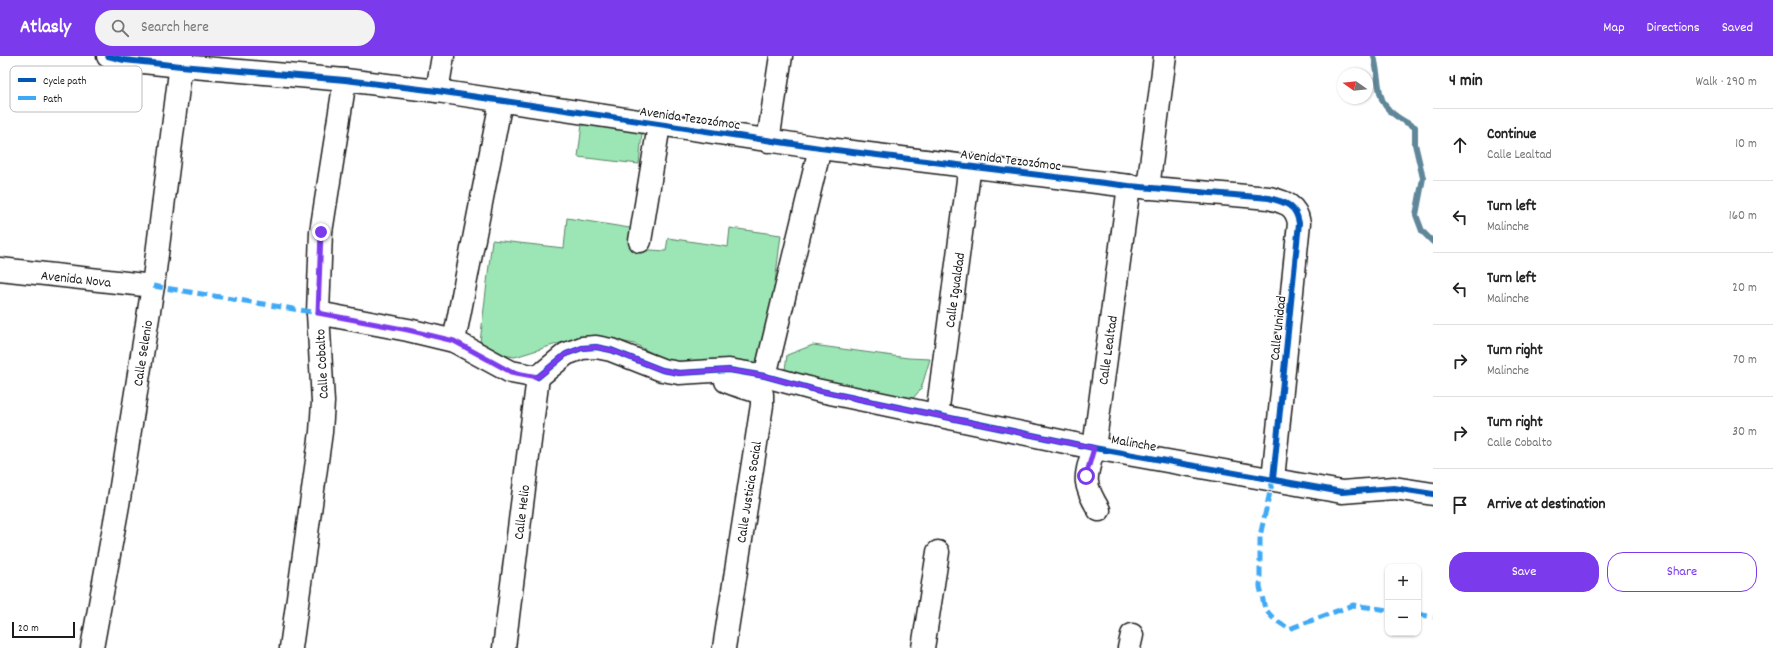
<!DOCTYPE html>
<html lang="en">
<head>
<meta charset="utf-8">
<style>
  :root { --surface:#fff; --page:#f2f2f2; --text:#222; --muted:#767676; --line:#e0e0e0; --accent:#7c3aed }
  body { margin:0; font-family:Dekko,sans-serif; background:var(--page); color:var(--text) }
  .controls { position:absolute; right:12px; bottom:12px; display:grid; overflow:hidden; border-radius:8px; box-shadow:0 1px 3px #0004 }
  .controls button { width:36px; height:36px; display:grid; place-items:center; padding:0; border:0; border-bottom:1px solid var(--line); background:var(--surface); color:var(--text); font:20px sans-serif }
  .compass { position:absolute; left:1337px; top:12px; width:36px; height:36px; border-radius:50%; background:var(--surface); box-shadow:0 1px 3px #0004; rotate:284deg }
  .scale { position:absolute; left:12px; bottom:10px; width:63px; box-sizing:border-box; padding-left:4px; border:2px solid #1c1c1c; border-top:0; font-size:11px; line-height:14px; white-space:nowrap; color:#1c1c1c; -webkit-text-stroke:3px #fff; paint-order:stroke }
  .stop { position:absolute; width:12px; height:12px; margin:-9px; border:3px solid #7c3aed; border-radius:50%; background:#fff }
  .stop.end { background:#7c3aed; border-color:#fff; box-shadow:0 1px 4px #0008 }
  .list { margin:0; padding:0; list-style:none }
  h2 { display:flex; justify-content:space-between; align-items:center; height:52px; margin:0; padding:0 16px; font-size:17px }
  h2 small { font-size:13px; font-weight:400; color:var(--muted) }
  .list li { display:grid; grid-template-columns:26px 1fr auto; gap:12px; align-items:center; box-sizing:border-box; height:72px; padding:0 16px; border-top:1px solid var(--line) }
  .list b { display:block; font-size:15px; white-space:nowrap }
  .list p { margin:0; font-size:13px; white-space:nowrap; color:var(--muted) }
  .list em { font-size:13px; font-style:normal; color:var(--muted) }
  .actions { display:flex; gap:8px; padding:12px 16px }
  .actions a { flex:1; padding:9px 0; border:1px solid var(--accent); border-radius:16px; text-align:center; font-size:14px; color:var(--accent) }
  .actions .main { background:var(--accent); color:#fff }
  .icon { flex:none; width:22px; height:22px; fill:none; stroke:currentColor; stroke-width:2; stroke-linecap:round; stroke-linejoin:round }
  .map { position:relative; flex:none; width:1433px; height:592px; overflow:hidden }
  header { display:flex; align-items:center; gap:24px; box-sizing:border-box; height:56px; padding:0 20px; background:var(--accent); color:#fff }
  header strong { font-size:19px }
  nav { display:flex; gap:22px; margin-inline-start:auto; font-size:14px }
  .search { width:280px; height:36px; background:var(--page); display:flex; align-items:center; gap:10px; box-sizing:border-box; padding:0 14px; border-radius:22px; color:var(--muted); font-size:15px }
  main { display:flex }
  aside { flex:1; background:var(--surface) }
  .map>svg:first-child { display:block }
  .green { fill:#9ce6b5; stroke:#5c8168 }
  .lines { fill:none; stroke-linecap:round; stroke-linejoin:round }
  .stream { stroke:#5f8799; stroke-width:6 }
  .minor-casing { stroke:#1c1c1c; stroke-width:25 }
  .minor { stroke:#fff; stroke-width:22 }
  .quiet { stroke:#3fa9f5; stroke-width:5; stroke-dasharray:10 5; stroke-linecap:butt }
  .cycleway-casing { stroke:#fff; stroke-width:8 }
  .cycleway { stroke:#0057b8; stroke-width:6 }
  .route { stroke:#7c3aed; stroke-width:5 }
  .labels { text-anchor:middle; stroke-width:3; stroke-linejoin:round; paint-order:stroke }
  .street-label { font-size:14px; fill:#1c1c1c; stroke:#fff }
  .key { fill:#fff; stroke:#bbb; stroke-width:1 }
  .key-label { font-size:11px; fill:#1c1c1c }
</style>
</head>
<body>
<header>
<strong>Atlasly</strong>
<div class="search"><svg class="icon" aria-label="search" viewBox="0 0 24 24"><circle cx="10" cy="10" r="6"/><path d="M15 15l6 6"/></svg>Search here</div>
<nav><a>Map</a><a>Directions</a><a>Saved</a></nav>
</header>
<main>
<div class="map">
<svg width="1433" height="592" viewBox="0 0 1433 592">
  <rect width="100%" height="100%" fill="#fff"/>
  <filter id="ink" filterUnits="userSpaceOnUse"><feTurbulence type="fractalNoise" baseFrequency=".025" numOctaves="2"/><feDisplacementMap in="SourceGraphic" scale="8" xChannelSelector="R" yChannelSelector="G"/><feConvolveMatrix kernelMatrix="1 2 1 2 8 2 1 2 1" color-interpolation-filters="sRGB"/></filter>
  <g filter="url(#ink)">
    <g class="green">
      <path d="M583,60L643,67L639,108L578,101Z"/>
      <path d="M567,162L636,173V193L666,195L668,182L728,191L730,172L781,179L764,313L677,307L659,301L635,288L609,283L576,282L515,301L479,295L492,184L564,192Z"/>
      <path d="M813,289L908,302L930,303L921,333L909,347L784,321L787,299Z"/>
    </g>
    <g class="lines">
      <path class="stream" d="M1374,0C1383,40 1372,50 1415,71V88L1423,122L1416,159L1422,175L1433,186"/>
      <defs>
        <g id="minor">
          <path d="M108,0L124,4L181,10L345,24L437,35L820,92L1129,130L1269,142C1285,146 1296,149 1299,167L1273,423"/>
          <path d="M437,35L443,0"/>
          <path d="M768,85L781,0"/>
          <path d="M1148,132L1165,0"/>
          <path d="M640,185L659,69"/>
          <path d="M0,213L153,230"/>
          <path d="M318,257L408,274L454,285L511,316L538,321"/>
          <path d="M454,285L501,45"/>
          <path d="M765,320L820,92"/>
          <path d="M538,321L566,298L582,292L596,291L611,294L662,314L679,317L729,314L765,320L816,334L1094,392L1342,436L1394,432L1433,438"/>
          <path d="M937,359L970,109"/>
          <path d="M1099,454C1082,426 1085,422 1094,392L1129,130"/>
          <path d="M92,592L118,449L153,230L182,0"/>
          <path d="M291,592L321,376L323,346L318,257L321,176L345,24"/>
          <path d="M504,592L538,321"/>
          <path d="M724,592L762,349V338C750,332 738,331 726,325"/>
          <path d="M923,592L938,496"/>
          <path d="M1129,592L1132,579"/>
        </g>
      </defs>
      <use href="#minor" class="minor-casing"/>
      <use href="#minor" class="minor"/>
      <g class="quiet">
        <path d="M153,230L318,257"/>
        <path d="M1273,423L1260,480V531L1265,553L1273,562L1289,573L1353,549L1388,554"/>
        <path d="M1418,558L1433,561"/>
      </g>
      <defs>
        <g id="cycleway">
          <path d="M108,0L124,4L181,10L345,24L437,35L820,92L1129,130L1269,142C1285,146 1296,149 1299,167L1273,423"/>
          <path d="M538,321L566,298L582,292L596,291L611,294L662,314L679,317L729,314L765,320L816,334L1094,392L1342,436L1394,432L1433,438"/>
        </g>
      </defs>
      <use href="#cycleway" class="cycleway-casing"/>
      <use href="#cycleway" class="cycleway"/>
    </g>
  </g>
  <g class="lines" filter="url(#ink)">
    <path class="route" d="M321,176L318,257L408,274L454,285L511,316L538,321L566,298L582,292L596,291L611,294L662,314L679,317L729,314L765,320L816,334L1094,392L1086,420"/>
  </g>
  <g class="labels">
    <g class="street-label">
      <text transform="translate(690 61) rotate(8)" y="5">Avenida Tezozómoc</text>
      <text transform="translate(1011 103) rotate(7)" y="5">Avenida Tezozómoc</text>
      <text transform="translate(76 222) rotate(6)" y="5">Avenida Nova</text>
      <text transform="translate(954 234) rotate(-82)" y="5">Calle Igualdad</text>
      <text transform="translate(1277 272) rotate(-84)" y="5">Calle Unidad</text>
      <text transform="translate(1107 294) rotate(-82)" y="5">Calle Lealtad</text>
      <text transform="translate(142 297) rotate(-81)" y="5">Calle Selenio</text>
      <text transform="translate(321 308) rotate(-93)" y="5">Calle Cobalto</text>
      <text transform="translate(1134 386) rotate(10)" y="5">Malinche</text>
      <text transform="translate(748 436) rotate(-81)" y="5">Calle Justicia Social</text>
      <text transform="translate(521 456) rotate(-83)" y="5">Calle Helio</text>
    </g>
  </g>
  <rect x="10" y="10" width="132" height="46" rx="6" class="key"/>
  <rect x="18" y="22" width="18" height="4" fill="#0057b8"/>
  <rect x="18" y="40" width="18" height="4" fill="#3fa9f5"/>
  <g class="key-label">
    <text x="43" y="28">Cycle path</text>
    <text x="43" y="46">Path</text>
  </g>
</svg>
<div class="controls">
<button>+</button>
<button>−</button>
</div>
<svg class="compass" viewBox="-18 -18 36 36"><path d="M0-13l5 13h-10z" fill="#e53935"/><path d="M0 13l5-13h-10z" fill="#767676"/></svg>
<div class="scale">20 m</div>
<div class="stop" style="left:1086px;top:420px"></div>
<div class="stop end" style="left:321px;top:176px"></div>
</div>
<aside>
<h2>4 min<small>Walk · 290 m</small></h2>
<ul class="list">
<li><svg class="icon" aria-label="ahead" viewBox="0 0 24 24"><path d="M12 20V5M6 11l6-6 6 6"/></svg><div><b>Continue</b><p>Calle Lealtad</p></div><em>10 m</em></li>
<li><svg class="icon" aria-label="left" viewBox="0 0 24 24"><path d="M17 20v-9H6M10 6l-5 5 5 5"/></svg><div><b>Turn left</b><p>Malinche</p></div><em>160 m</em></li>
<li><svg class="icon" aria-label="left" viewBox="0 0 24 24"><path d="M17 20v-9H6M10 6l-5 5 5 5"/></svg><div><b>Turn left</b><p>Malinche</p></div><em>20 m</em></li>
<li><svg class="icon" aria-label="right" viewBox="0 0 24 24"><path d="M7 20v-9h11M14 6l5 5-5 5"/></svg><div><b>Turn right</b><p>Malinche</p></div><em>70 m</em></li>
<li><svg class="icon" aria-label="right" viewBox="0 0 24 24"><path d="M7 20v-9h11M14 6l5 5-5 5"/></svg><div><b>Turn right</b><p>Calle Cobalto</p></div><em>30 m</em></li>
<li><svg class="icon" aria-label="arrive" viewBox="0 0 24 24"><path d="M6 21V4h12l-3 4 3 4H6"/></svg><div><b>Arrive at destination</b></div></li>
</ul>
<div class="actions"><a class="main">Save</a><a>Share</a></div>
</aside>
</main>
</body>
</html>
